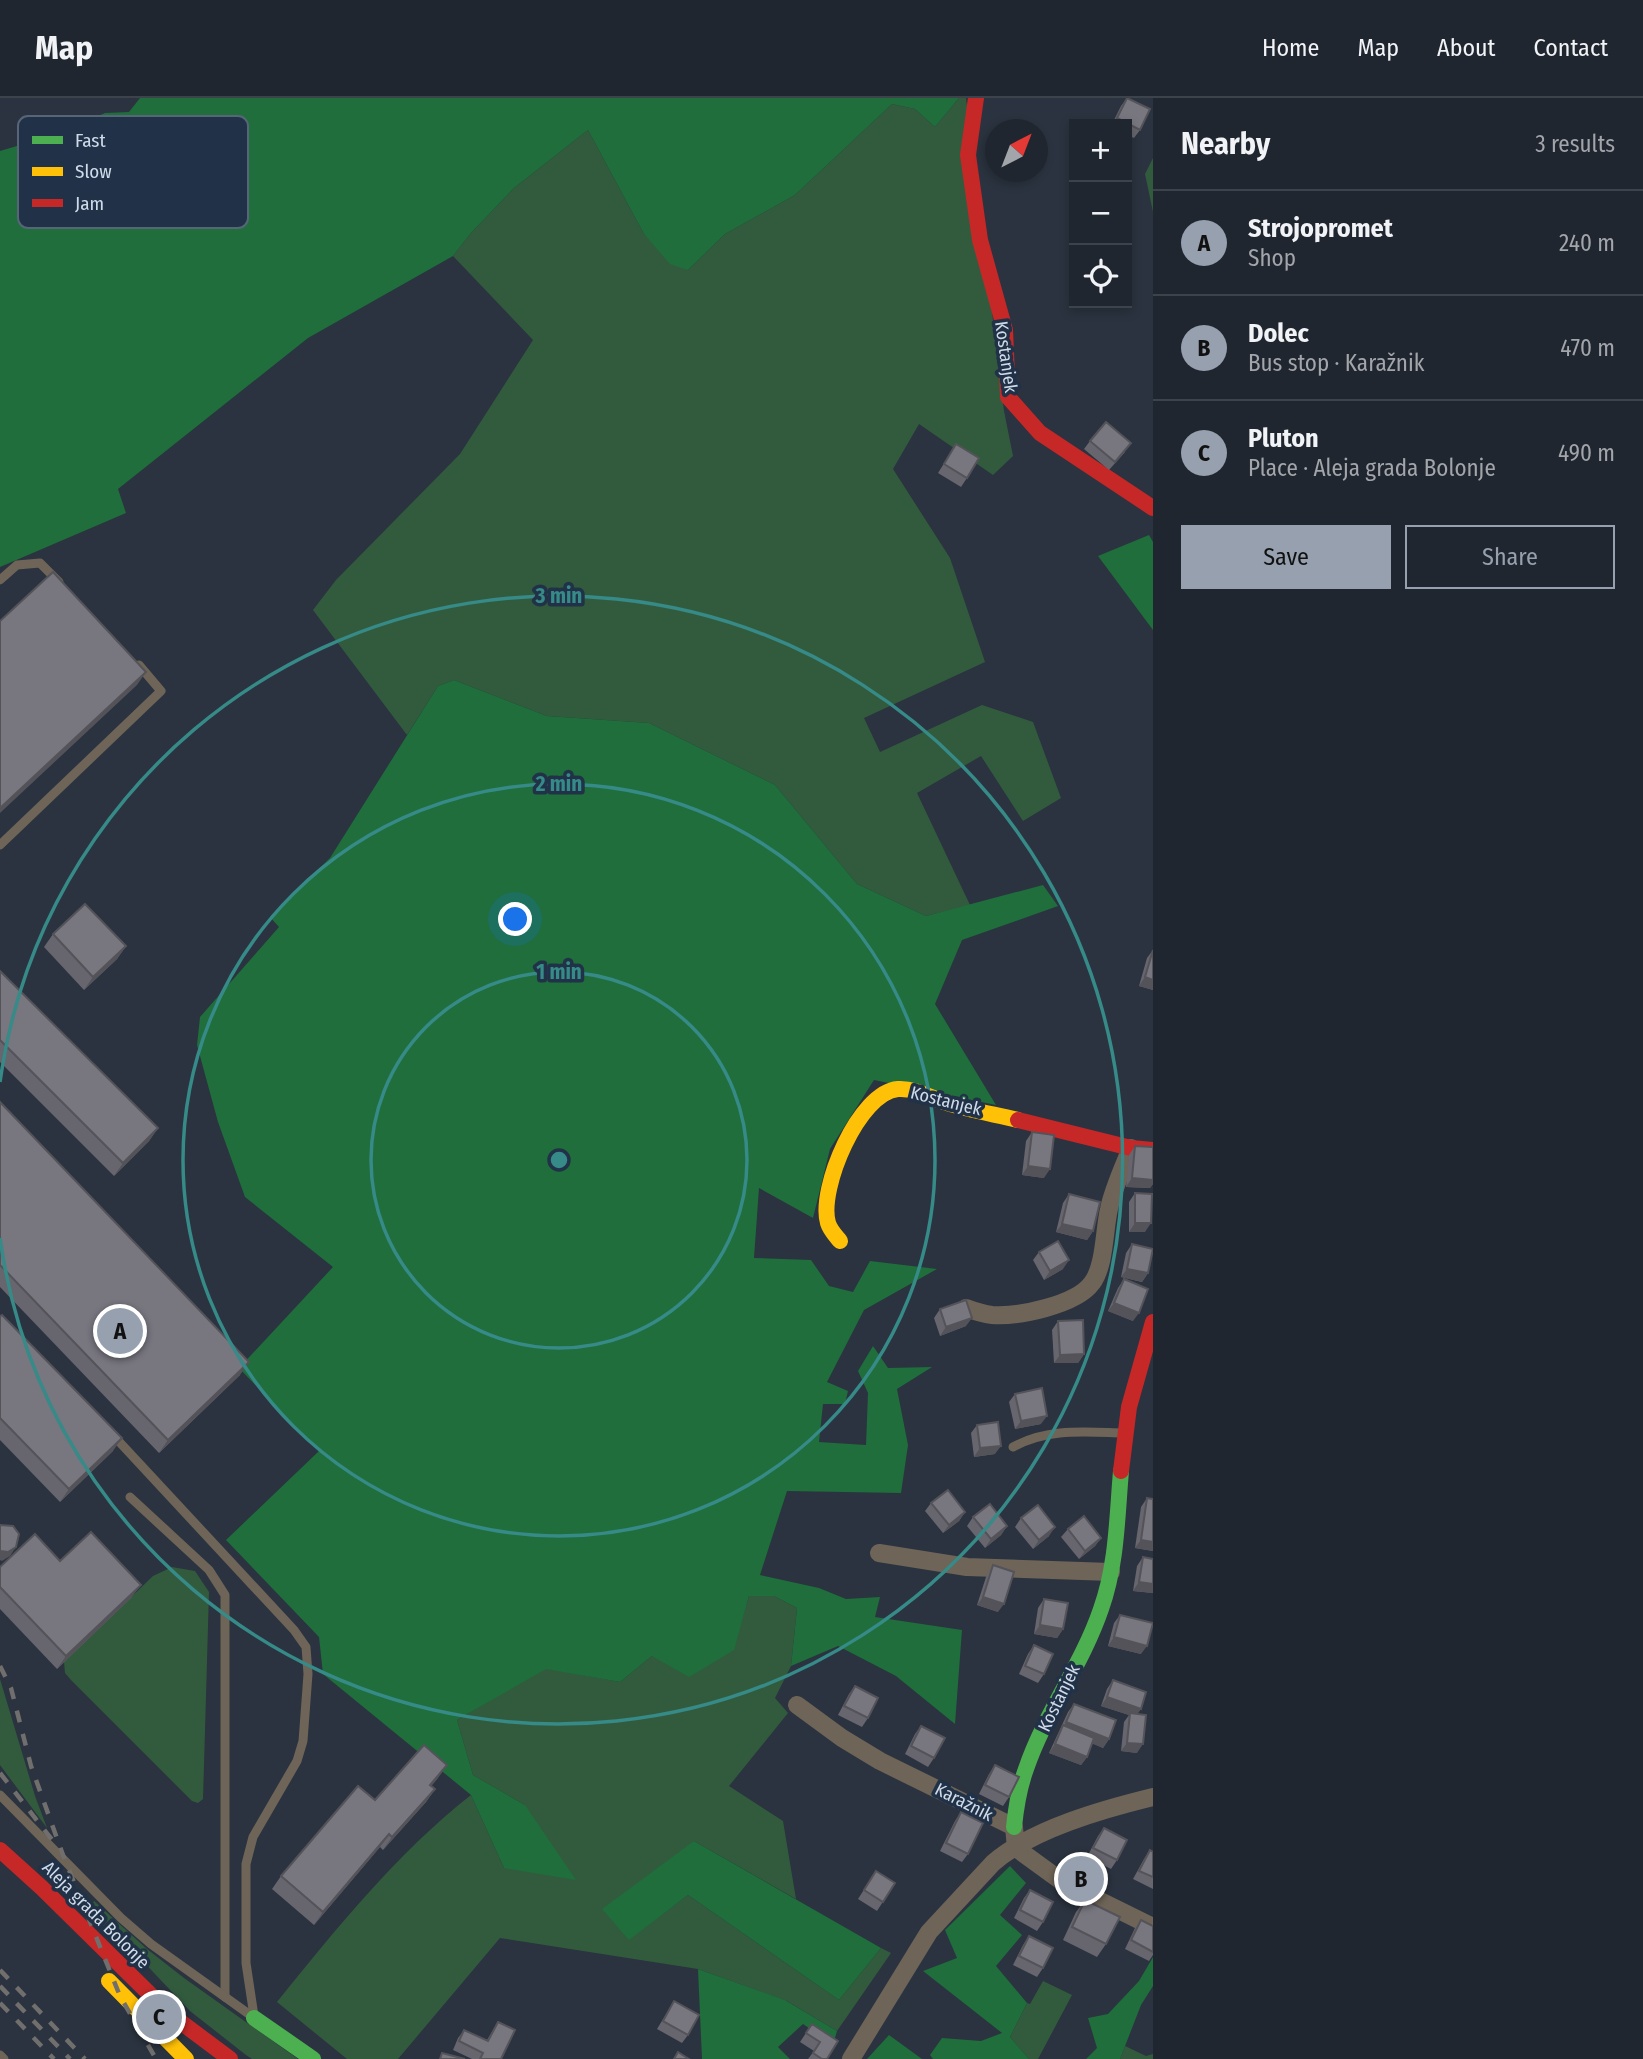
<!DOCTYPE html>
<html lang="en">
<head>
<meta charset="utf-8">
<style>
  :root { --surface:#20262f; --page:#2d323b; --text:#f1f3f6; --muted:#a2a5aa; --line:#3d434b; --accent:#96a0ae }
  body { margin:0; font-family:"Fira Sans Condensed",sans-serif; background:var(--page); color:var(--text) }
  .controls { position:absolute; right:21px; top:21px; display:grid; overflow:hidden; border-radius:0px; box-shadow:0 4px 10px #0003 }
  .controls button { width:63px; height:63px; display:grid; place-items:center; padding:0; border:0; border-bottom:2px solid var(--line); background:var(--surface); color:var(--text); font:35px sans-serif }
  .compass { position:absolute; left:985px; top:21px; width:63px; height:63px; border-radius:50%; background:var(--surface); box-shadow:0 4px 10px #0003; rotate:42deg }
  .you { position:absolute; left:516px; top:822px; width:24px; height:24px; margin:-18px; border:5px solid #fff; border-radius:50%; background:#1a73e8; box-shadow:0 0 0 10px #1a73e833 }
  .badge { display:grid; place-items:center; width:46px; height:46px; border-radius:50%; background:var(--accent); color:#111; font-size:23px; font-weight:700 }
  .pin { position:absolute; translate:-50% -50%; border:4px solid #fff; box-shadow:0 2px 7px #0006 }
  .list { margin:0; padding:0; list-style:none }
  h2 { display:flex; justify-content:space-between; align-items:center; height:91px; margin:0; padding:0 28px; font-size:30px }
  h2 small { font-size:23px; font-weight:400; color:var(--muted) }
  .list li { display:grid; grid-template-columns:46px 1fr auto; gap:21px; align-items:center; box-sizing:border-box; height:105px; padding:0 28px; border-top:2px solid var(--line) }
  .list b { display:block; font-size:26px; white-space:nowrap }
  .list p { margin:0; font-size:23px; white-space:nowrap; color:var(--muted) }
  .list em { font-size:23px; font-style:normal; color:var(--muted) }
  .actions { display:flex; gap:14px; padding:21px 28px }
  .actions a { flex:1; padding:16px 0; border:2px solid var(--accent); border-radius:0px; text-align:center; font-size:24px; color:var(--accent) }
  .actions .main { background:var(--accent); color:#111 }
  .icon { flex:none; width:38px; height:38px; fill:none; stroke:currentColor; stroke-width:2; stroke-linecap:round; stroke-linejoin:round }
  .map { position:relative; flex:none; width:1153px; height:1961px; overflow:hidden }
  header { display:flex; align-items:center; gap:42px; box-sizing:border-box; height:98px; padding:0 35px; background:var(--surface); border-bottom:2px solid var(--line) }
  header strong { font-size:33px }
  nav { display:flex; gap:38px; margin-inline-start:auto; font-size:24px }
  main { display:flex }
  aside { flex:1; background:var(--surface) }
  .map>svg:first-child { display:block }
  .green { fill:#325b3e }
  .forest { fill:#1f6e3c }
  .lines { fill:none; stroke-linecap:round; stroke-linejoin:round }
  .lane { stroke:#6e6457; stroke-width:9 }
  .street { stroke:#6e6457; stroke-width:18 }
  .fast { stroke:#4caf50; stroke-width:16 }
  .slow { stroke:#ffc107; stroke-width:16 }
  .jam { stroke:#c62828; stroke-width:16 }
  .rail { stroke:#716f6d; stroke-width:4.5; stroke-dasharray:12 12; stroke-linecap:butt }
  .wall { fill:#67656d }
  .shaded-wall { fill:#545359 }
  .building { fill:#78767f; stroke:#545359; stroke-width:2 }
  .ring { fill:none; stroke:#368a87; stroke-width:3.5 }
  .labels { text-anchor:middle; stroke-width:7; stroke-linejoin:round; paint-order:stroke }
  .street-label { font-size:18px; fill:#d0dbe9; stroke:#213248 }
  .key { fill:#213248; stroke:#566578; stroke-width:2 }
  .key-label { font-size:19px; fill:#d0dbe9 }
  .centre { fill:#368a87; stroke:#213248; stroke-width:3.5 }
  .ring-label { font-size:21px; text-anchor:middle; font-weight:bold; fill:#368a87; stroke:#213248; stroke-width:7; stroke-linejoin:round; paint-order:stroke }
</style>
</head>
<body>
<header>
<strong>Map</strong>
<nav><a>Home</a><a>Map</a><a>About</a><a>Contact</a></nav>
</header>
<main>
<div class="map">
<svg width="1153" height="1961" viewBox="0 0 1153 1961">
  <rect width="100%" height="100%" fill="#2a333f"/>
  <g class="green">
    <path d="M959,0H966L1004,313L1013,358L993,377L919,326L893,371L950,460L985,564L864,620L880,654L982,607L1033,624L1061,700L1023,723L981,658L917,695L970,807L926,818L857,786L775,687L649,625L547,618L454,582L438,588L407,637L313,512L336,482L460,356L533,242L453,158L471,135L514,90L588,32L644,136L688,172L725,136L795,97L892,6L915,11L935,29Z"/>
    <path d="M1153,60V114L1145,76Z"/>
    <path d="M172,1469L195,1473L209,1494L203,1701L198,1705L192,1703L71,1582L65,1575L64,1564L153,1478Z"/>
    <path d="M749,1498H774L797,1510L791,1568L775,1600L788,1615L729,1688L783,1723L796,1801L694,1743L629,1841L688,1797L839,1902L881,1850L891,1855L837,1933L787,1903L698,1871L500,1840L398,1961H347L277,1904C336,1831 397,1755 471,1697L504,1770L525,1707L473,1677L457,1622L546,1570L620,1584L652,1558L733,1552Z"/>
    <path d="M0,1581L35,1698L47,1730L0,1667Z"/>
    <path d="M94,1803L147,1851L184,1880L298,1961H252L246,1957L190,1913L119,1838L116,1840L99,1824L90,1809Z"/>
    <path d="M1043,1883L1072,1897L1038,1961H1029L1010,1939L1027,1905L1030,1906Z"/>
    <path d="M1125,1948L1146,1958L1153,1956V1961H1120Z"/>
  </g>
  <g class="forest">
    <path d="M140,0H959L935,29L915,11L892,6L795,97L725,136L688,172L670,166L644,136L588,32L514,90L471,135L453,158L308,240L118,391L126,415L0,469V53L57,36L105,15L129,14Z"/>
    <path d="M1149,437L1153,444V532L1098,458Z"/>
    <path d="M454,582L547,618L649,625L775,687L857,786L926,818L1043,787L1058,808L962,842L935,906L996,1007L874,982L830,1051L813,1120L759,1090L754,1160L811,1162L829,1188L853,1194L870,1163L937,1171L864,1212L827,1284L848,1293L845,1306H823L819,1344L866,1347L868,1295L858,1273L873,1248L888,1270L932,1269L897,1291L908,1347L901,1395L787,1393L760,1477L819,1490L846,1501L880,1499L875,1519L962,1532L955,1626L896,1578L838,1548L791,1568L797,1510L774,1498H749L734,1552L689,1579L652,1558L620,1584L546,1571L457,1622L473,1677L525,1707L576,1782L504,1770L471,1697L323,1576L319,1539L226,1442L319,1353L239,1270L333,1169L245,1099L218,1024L197,947L200,919L279,829L270,819L330,760L438,588Z"/>
    <path d="M694,1743L881,1850L839,1902L688,1797L629,1842L602,1811Z"/>
    <path d="M1010,1768L1026,1785L1000,1817L1022,1837L996,1868L1027,1905L1010,1939L1029,1961H933L930,1957L942,1940L981,1943L1002,1935L923,1873L957,1860L945,1832Z"/>
    <path d="M1153,1859V1888L1141,1907L1120,1961H1086L1097,1950L1088,1920L1108,1916L1139,1883Z"/>
    <path d="M698,1871L785,1902L837,1933L833,1947L803,1926L778,1949L790,1961H702Z"/>
    <path d="M889,1937L922,1961H867Z"/>
  </g>
  <g class="lines">
    <g class="lane">
      <path d="M0,482L17,467L40,465L59,484"/>
      <path d="M0,747L161,593L139,567"/>
      <path d="M112,1336L294,1532L306,1549L308,1576L303,1643L297,1663L253,1739L246,1766V1865L254,1918"/>
      <path d="M1013,1349C1048,1330 1084,1334 1122,1335"/>
      <path d="M130,1399L209,1472L225,1497V1899"/>
      <path d="M0,1697L121,1820L151,1846L253,1919"/>
      <path d="M0,1957L4,1961"/>
    </g>
    <g class="street">
      <path d="M966,1210C974,1213 983,1216 992,1217C1018,1219 1076,1207 1092,1185C1105,1168 1104,1132 1109,1111C1113,1091 1123,1070 1131,1050"/>
      <path d="M879,1455L967,1469L1111,1474"/>
      <path d="M797,1607L842,1640L880,1663L1014,1729L1016,1750L1064,1785L1153,1829"/>
      <path d="M851,1961L929,1834L993,1765C1032,1731 1104,1711 1153,1699"/>
    </g>
    <g class="fast">
      <path d="M1014,1729C1016,1709 1019,1690 1026,1671C1045,1615 1082,1567 1101,1511C1117,1466 1117,1419 1121,1373"/>
      <path d="M254,1920L313,1961"/>
    </g>
    <g class="slow">
      <path d="M840,1143C836,1138 830,1132 828,1125C818,1091 859,994 898,991C915,990 929,999 944,1004C968,1012 993,1016 1018,1022"/>
      <path d="M109,1883L186,1961"/>
    </g>
    <g class="jam">
      <path d="M976,0L968,57L980,142L1005,232L1008,299L1040,335L1153,410"/>
      <path d="M1018,1022L1131,1050L1153,1052"/>
      <path d="M1121,1373L1129,1309L1153,1224"/>
      <path d="M0,1752L42,1790L170,1916L230,1961"/>
    </g>
    <g class="rail">
      <path d="M0,1568L11,1590L31,1668L63,1757L120,1898L156,1961"/>
      <path d="M0,1675L53,1743"/>
      <path d="M0,1872L85,1961"/>
      <path d="M0,1888L70,1961"/>
      <path d="M0,1905L54,1961"/>
    </g>
  </g>
  <g class="wall">
    <path d="M1127,0L1140,32L1134,40L1127,37V26H1112L1121,8Z"/>
    <path d="M1090,343L1125,354L1109,372L1084,351Z"/>
    <path d="M956,346L967,380L961,389L938,375Z"/>
    <path d="M53,836L126,848L117,861L84,892L44,849Z"/>
    <path d="M1153,852V892L1139,888L1147,860Z"/>
    <path d="M0,873L158,1030L149,1043L114,1078L0,964Z"/>
    <path d="M0,1004L240,1277L159,1355L0,1189Z"/>
    <path d="M1032,1034L1044,1080L1022,1077L1026,1043Z"/>
    <path d="M1135,1048L1153,1049V1086L1150,1090L1126,1089L1129,1057Z"/>
    <path d="M1135,1095L1145,1134H1129V1104Z"/>
    <path d="M1069,1096L1093,1133L1087,1142L1056,1134L1063,1105Z"/>
    <path d="M1132,1146L1148,1175L1142,1184L1121,1179L1126,1155Z"/>
    <path d="M1039,1154L1063,1171L1044,1182L1033,1162Z"/>
    <path d="M1124,1181L1133,1223L1108,1213L1118,1190Z"/>
    <path d="M940,1211L966,1228L940,1238L934,1220Z"/>
    <path d="M0,1218L113,1353L60,1404L0,1342Z"/>
    <path d="M1058,1223L1084,1256L1078,1265H1054L1052,1232Z"/>
    <path d="M1015,1296L1041,1326L1015,1331L1009,1304Z"/>
    <path d="M977,1327L995,1356L974,1359L971,1335Z"/>
    <path d="M1147,1400L1153,1401V1453L1135,1450L1141,1409Z"/>
    <path d="M931,1405L965,1414L959,1423L943,1435L925,1413Z"/>
    <path d="M973,1419L1007,1428L1001,1437L985,1450L967,1428Z"/>
    <path d="M1021,1420L1049,1438L1033,1451L1015,1429Z"/>
    <path d="M1068,1431L1101,1440L1095,1448L1079,1461L1061,1439Z"/>
    <path d="M1143,1459L1153,1461V1495L1133,1493L1137,1468Z"/>
    <path d="M60,1463L132,1499L57,1571L0,1511V1469Z"/>
    <path d="M993,1467L998,1514L977,1507L987,1476Z"/>
    <path d="M1044,1501L1063,1531L1057,1540L1034,1536L1038,1510Z"/>
    <path d="M1120,1517L1141,1556L1108,1548L1114,1525Z"/>
    <path d="M1034,1547L1044,1576L1038,1585L1019,1576L1028,1556Z"/>
    <path d="M1113,1582L1141,1611L1137,1616V1655L1121,1653L1124,1624L1129,1617L1101,1608L1107,1591Z"/>
    <path d="M855,1588L868,1620L862,1629L838,1617L849,1596Z"/>
    <path d="M1074,1606L1109,1641L1103,1650L1092,1645L1087,1659L1081,1667L1049,1655L1068,1614Z"/>
    <path d="M921,1628L934,1660L928,1669L905,1656L915,1636Z"/>
    <path d="M995,1667L1009,1699L1003,1708L979,1696L989,1676Z"/>
    <path d="M438,1680L431,1688L435,1691L426,1704L383,1752L380,1749L314,1827L272,1791L281,1778L375,1702Z"/>
    <path d="M961,1714L968,1756L962,1764L940,1753L955,1723Z"/>
    <path d="M1104,1730L1117,1762L1111,1771L1087,1759L1098,1738Z"/>
    <path d="M1150,1752L1153,1754V1791L1133,1781L1144,1761Z"/>
    <path d="M876,1773L895,1785L877,1813L858,1801Z"/>
    <path d="M1030,1792L1043,1824L1037,1833L1014,1820L1024,1800Z"/>
    <path d="M1085,1802L1106,1846L1097,1859L1063,1842L1076,1814Z"/>
    <path d="M1141,1822L1153,1828V1857L1149,1863L1125,1851L1135,1830Z"/>
    <path d="M1029,1838L1043,1870L1037,1879L1013,1867L1023,1847Z"/>
    <path d="M674,1903L688,1937L682,1945L657,1931Z"/>
    <path d="M498,1924L501,1961H472L453,1952L458,1940L464,1932L487,1942Z"/>
    <path d="M812,1926L827,1961H808L814,1953L800,1944Z"/>
  </g>
  <g class="shaded-wall">
    <path d="M146,574L137,587L0,715V710Z"/>
    <path d="M126,848L117,861L84,892L93,879Z"/>
    <path d="M1145,879L1153,882V892L1139,888Z"/>
    <path d="M158,1030L149,1043L114,1078L123,1065Z"/>
    <path d="M1028,1068L1050,1071L1044,1080L1022,1077Z"/>
    <path d="M1132,1080L1153,1082V1086L1150,1090L1126,1089Z"/>
    <path d="M1135,1125H1151L1145,1134H1129Z"/>
    <path d="M1062,1126L1093,1133L1087,1142L1056,1134Z"/>
    <path d="M1069,1162L1063,1171L1044,1182L1050,1173Z"/>
    <path d="M1127,1171L1148,1175L1142,1184L1121,1179Z"/>
    <path d="M1114,1205L1139,1215L1133,1223L1108,1213Z"/>
    <path d="M972,1220L966,1228L940,1238L946,1229Z"/>
    <path d="M1084,1256L1078,1265H1054L1060,1257Z"/>
    <path d="M249,1264L240,1277L159,1355L168,1342Z"/>
    <path d="M1047,1318L1041,1326L1015,1331L1021,1323Z"/>
    <path d="M122,1340L113,1353L60,1404L69,1391Z"/>
    <path d="M1001,1348L995,1356L974,1359L980,1350Z"/>
    <path d="M965,1414L959,1423L943,1435L949,1427Z"/>
    <path d="M1007,1428L1001,1437L985,1450L991,1441Z"/>
    <path d="M1055,1429L1049,1438L1033,1451L1039,1442Z"/>
    <path d="M1101,1440L1095,1448L1079,1461L1085,1453Z"/>
    <path d="M1141,1442L1153,1444V1453L1135,1450Z"/>
    <path d="M16,1449L10,1458L2,1463L0,1462V1453Z"/>
    <path d="M1139,1484L1153,1486V1495L1133,1493Z"/>
    <path d="M141,1487L132,1499L57,1571L66,1558Z"/>
    <path d="M983,1499L1004,1506L998,1514L977,1507Z"/>
    <path d="M1040,1527L1063,1531L1057,1540L1034,1536Z"/>
    <path d="M1114,1539L1147,1548L1141,1556L1108,1548Z"/>
    <path d="M1107,1599L1141,1611L1135,1619L1130,1615L1129,1617L1101,1608Z"/>
    <path d="M1066,1624L1109,1641L1103,1650L1061,1633Z"/>
    <path d="M1127,1645L1143,1646L1137,1655L1121,1653Z"/>
    <path d="M1055,1646L1087,1659L1081,1667L1049,1655Z"/>
    <path d="M447,1667L438,1680L421,1700L430,1687Z"/>
    <path d="M435,1691L426,1704L383,1752L392,1739Z"/>
    <path d="M389,1736L380,1749L314,1827L323,1814Z"/>
  </g>
  <g class="building">
    <path d="M1127,0L1150,11L1140,32L1117,20Z"/>
    <path d="M1106,324L1131,345L1115,364L1090,343Z"/>
    <path d="M956,346L979,360L967,380L944,366Z"/>
    <path d="M53,474L146,574L0,710V523Z"/>
    <path d="M85,806L126,848L93,879L53,836Z"/>
    <path d="M1153,852V882L1145,879Z"/>
    <path d="M0,873L158,1030L123,1065L0,942Z"/>
    <path d="M0,1004L249,1264L168,1342L0,1167Z"/>
    <path d="M1032,1034L1054,1037L1050,1071L1028,1068Z"/>
    <path d="M1135,1048L1153,1049V1082L1132,1080Z"/>
    <path d="M1135,1095L1152,1096L1151,1125H1135Z"/>
    <path d="M1069,1096L1100,1104L1093,1133L1062,1126Z"/>
    <path d="M1058,1143L1069,1162L1050,1173L1039,1154Z"/>
    <path d="M1132,1146L1153,1151L1148,1175L1127,1171Z"/>
    <path d="M1124,1181L1148,1191L1139,1215L1114,1205Z"/>
    <path d="M966,1202L972,1220L946,1229L940,1211Z"/>
    <path d="M2,1217L122,1340L69,1391L0,1320V1218Z"/>
    <path d="M1083,1222L1084,1256L1060,1257L1058,1223Z"/>
    <path d="M1042,1290L1047,1318L1021,1323L1015,1296Z"/>
    <path d="M998,1324L1001,1348L980,1350L977,1327Z"/>
    <path d="M948,1392L965,1414L949,1427L931,1405Z"/>
    <path d="M1147,1400L1153,1401V1444L1141,1442Z"/>
    <path d="M990,1406L1007,1428L991,1441L973,1419Z"/>
    <path d="M1038,1407L1055,1429L1039,1442L1021,1420Z"/>
    <path d="M1084,1418L1101,1440L1085,1453L1068,1431Z"/>
    <path d="M0,1427L13,1428L19,1436L16,1449L8,1454L0,1453Z"/>
    <path d="M91,1434L141,1487L66,1558L0,1489V1469L35,1436L60,1463Z"/>
    <path d="M1143,1459L1153,1461V1486L1139,1484Z"/>
    <path d="M993,1467L1014,1474L1004,1506L983,1499Z"/>
    <path d="M1044,1501L1068,1505L1063,1531L1040,1527Z"/>
    <path d="M1120,1517L1153,1525L1147,1548L1114,1539Z"/>
    <path d="M1034,1547L1053,1556L1044,1576L1025,1568Z"/>
    <path d="M1113,1582L1146,1594L1141,1611L1107,1599Z"/>
    <path d="M855,1588L878,1600L868,1620L844,1608Z"/>
    <path d="M1074,1606L1116,1622L1109,1641L1066,1624Z"/>
    <path d="M1130,1615L1146,1617L1143,1646L1127,1645Z"/>
    <path d="M1063,1627L1094,1640L1087,1659L1055,1646Z"/>
    <path d="M921,1628L945,1640L934,1660L911,1648Z"/>
    <path d="M424,1647L447,1667L430,1687L435,1691L392,1739L389,1736L323,1814L281,1778L358,1688L375,1702Z"/>
    <path d="M995,1667L1019,1679L1009,1699L985,1687Z"/>
    <path d="M961,1714L983,1725L968,1756L946,1745Z"/>
    <path d="M1104,1730L1127,1742L1117,1762L1093,1750Z"/>
    <path d="M1150,1752L1153,1754V1779L1139,1773Z"/>
    <path d="M876,1773L895,1785L883,1804L864,1792Z"/>
    <path d="M1030,1792L1053,1804L1043,1824L1020,1812Z"/>
    <path d="M1085,1802L1120,1819L1106,1846L1072,1829Z"/>
    <path d="M1141,1822L1153,1828V1854L1131,1842Z"/>
    <path d="M1029,1838L1053,1850L1043,1870L1019,1858Z"/>
    <path d="M674,1903L699,1917L688,1937L663,1923Z"/>
    <path d="M498,1924L515,1932L501,1961H480L483,1955L459,1943L464,1932L488,1943Z"/>
    <path d="M812,1926L838,1943L827,1961H822L813,1955L820,1944L806,1935Z"/>
    <path d="M678,1954L689,1961H674Z"/>
    <path d="M442,1955L465,1961H440Z"/>
  </g>
  <g class="ring">
    <circle cx="559" cy="1062" r="188"/>
    <circle cx="559" cy="1062" r="376"/>
    <path d="M0 984A564 564 0 1 1 0 1140"/>
  </g>
  <g class="labels">
    <g class="street-label">
      <text transform="translate(1006 259) rotate(82)" y="6">Kostanjek</text>
      <text transform="translate(946 1003) rotate(14)" y="6">Kostanjek</text>
      <text transform="translate(1059 1600) rotate(-64)" y="6">Kostanjek</text>
      <text transform="translate(964 1704) rotate(27)" y="6">Karažnik</text>
      <text transform="translate(96 1817) rotate(45)" y="6">Aleja grada Bolonje</text>
    </g>
  </g>
  <rect x="18" y="18" width="230" height="112" rx="10" class="key"/>
  <rect x="32" y="38" width="31" height="8" fill="#4caf50"/>
  <rect x="32" y="69" width="31" height="9" fill="#ffc107"/>
  <rect x="32" y="101" width="31" height="8" fill="#c62828"/>
  <g class="key-label">
    <text x="75" y="49">Fast</text>
    <text x="75" y="80">Slow</text>
    <text x="75" y="112">Jam</text>
  </g>
  <circle cx="559" cy="1062" r="10" class="centre"/>
  <g class="ring-label">
    <text x="559" y="505">3 min</text>
    <text x="559" y="693">2 min</text>
    <text x="559" y="881">1 min</text>
  </g>
</svg>
<div class="controls">
<button>+</button>
<button>−</button>
<button><svg class="icon" aria-label="locate" viewBox="0 0 24 24"><circle cx="12" cy="12" r="6"/><path d="M12 2v4M12 18v4M2 12h4M18 12h4"/></svg></button>
</div>
<svg class="compass" viewBox="-18 -18 36 36"><path d="M0-13l5 13h-10z" fill="#e53935"/><path d="M0 13l5-13h-10z" fill="#a2a5aa"/></svg>
<div class="you"></div>
<div class="pin badge" style="left:120px;top:1233px">A</div>
<div class="pin badge" style="left:1081px;top:1781px">B</div>
<div class="pin badge" style="left:159px;top:1919px">C</div>
</div>
<aside>
<h2>Nearby<small>3 results</small></h2>
<ul class="list">
<li><span class="badge">A</span><div><b>Strojopromet</b><p>Shop</p></div><em>240 m</em></li>
<li><span class="badge">B</span><div><b>Dolec</b><p>Bus stop · Karažnik</p></div><em>470 m</em></li>
<li><span class="badge">C</span><div><b>Pluton</b><p>Place · Aleja grada Bolonje</p></div><em>490 m</em></li>
</ul>
<div class="actions"><a class="main">Save</a><a>Share</a></div>
</aside>
</main>
</body>
</html>
